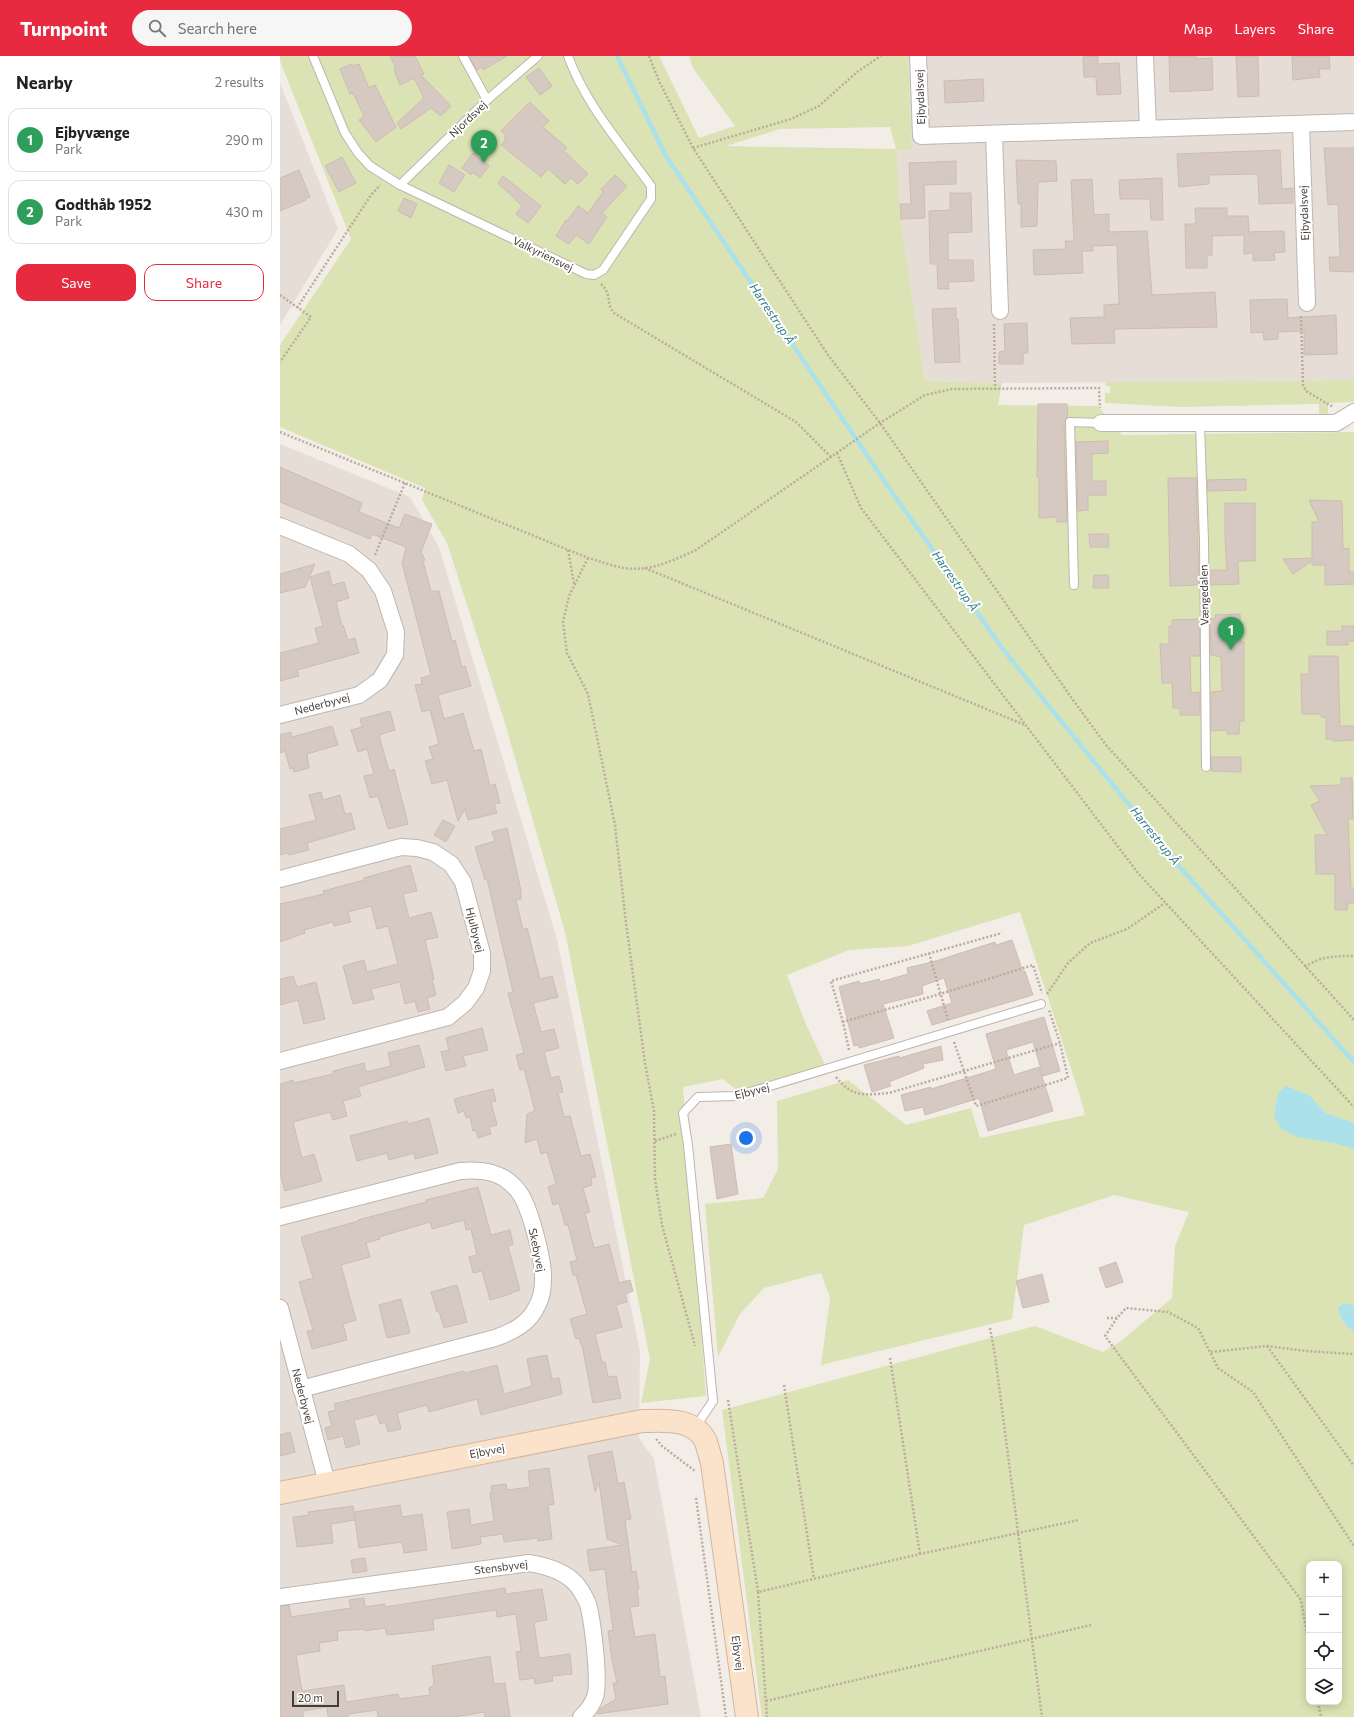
<!DOCTYPE html>
<html lang="en">
<head>
<meta charset="utf-8">
<style>
  :root { --surface:#fff; --page:#f6f6f6; --text:#222; --muted:#767676; --line:#e0e0e0; --accent:#e82a40 }
  body { margin:0; font-family:Commissioner,sans-serif; background:var(--page); color:var(--text) }
  .controls { position:absolute; right:12px; bottom:12px; display:grid; overflow:hidden; border-radius:8px; box-shadow:0 2px 10px #0003 }
  .controls button { width:36px; height:36px; display:grid; place-items:center; padding:0; border:0; border-bottom:1px solid var(--line); background:var(--surface); color:var(--text); font:20px sans-serif }
  .scale { position:absolute; left:12px; bottom:10px; width:47px; box-sizing:border-box; padding-left:4px; border:2px solid #453c37; border-top:0; font-size:11px; line-height:14px; white-space:nowrap; color:#453c37; -webkit-text-stroke:3px #fff; paint-order:stroke }
  .you { position:absolute; left:466px; top:1082px; width:14px; height:14px; margin:-10px; border:3px solid #fff; border-radius:50%; background:#1a73e8; box-shadow:0 0 0 6px #1a73e833 }
  .badge { display:grid; place-items:center; width:26px; height:26px; border-radius:50%; background:var(--accent); color:#fff; font-size:13px; font-weight:700 }
  .pin { position:absolute; translate:-50% -33px; filter:drop-shadow(0 1px 2px #0008) }
  .pin::after { content:''; position:absolute; top:21px; width:14px; height:12px; background:inherit; clip-path:polygon(0 0,100% 0,50% 100%) }
  .list { margin:0; padding:0; list-style:none }
  h2 { display:flex; justify-content:space-between; align-items:center; height:52px; margin:0; padding:0 16px; font-size:17px }
  h2 small { font-size:13px; font-weight:400; color:var(--muted) }
  .list li { display:grid; grid-template-columns:26px 1fr auto; gap:12px; align-items:center; box-sizing:border-box; height:64px; margin:0 8px 8px; padding:0 8px; border:1px solid var(--line); border-radius:12px }
  .list b { display:block; font-size:15px; white-space:nowrap }
  .list p { margin:0; font-size:13px; white-space:nowrap; color:var(--muted) }
  .list em { font-size:13px; font-style:normal; color:var(--muted) }
  .actions { display:flex; gap:8px; padding:12px 16px }
  .actions a { flex:1; padding:9px 0; border:1px solid var(--accent); border-radius:12px; text-align:center; font-size:14px; color:var(--accent) }
  .actions .main { background:var(--accent); color:#fff }
  .icon { flex:none; width:22px; height:22px; fill:none; stroke:currentColor; stroke-width:2; stroke-linecap:round; stroke-linejoin:round }
  .map { position:relative; flex:none; width:1074px; height:1661px; overflow:hidden }
  header { display:flex; align-items:center; gap:24px; box-sizing:border-box; height:56px; padding:0 20px; background:var(--accent); color:#fff }
  header strong { font-size:19px }
  nav { display:flex; gap:22px; margin-inline-start:auto; font-size:14px }
  .search { width:280px; height:36px; background:var(--page); display:flex; align-items:center; gap:10px; box-sizing:border-box; padding:0 14px; border-radius:22px; color:var(--muted); font-size:15px }
  main { display:flex }
  aside { flex:1; background:var(--surface) }
  .map>svg:first-child { display:block }
  .residential { fill:#e6ddd7 }
  .green { fill:#dbe3b4; fill-rule:evenodd }
  .water { fill:#aae1ea }
  .lines { fill:none; stroke-linecap:round; stroke-linejoin:round }
  .stream { stroke:#aae1ea; stroke-width:4.5 }
  .building { fill:#d6c9c2; stroke:#cdbcb2 }
  .lane-casing { stroke:#c0b5ae; stroke-width:10 }
  .street-casing { stroke:#c0b5ae; stroke-width:18 }
  .secondary-casing { stroke:#d2b69d; stroke-width:24 }
  .path { stroke:#beaa9e; stroke-width:2.5; stroke-dasharray:2 2; stroke-linecap:butt }
  .lane { stroke:#fff; stroke-width:8 }
  .street { stroke:#fff; stroke-width:16 }
  .secondary { stroke:#fae2cb; stroke-width:22 }
  .labels { text-anchor:middle; stroke-width:4; stroke-linejoin:round; paint-order:stroke }
  .street-label { font-size:11px; fill:#453c37; stroke:#fff }
  .water-label { font-size:12px; font-style:italic; fill:#317c8b; stroke:#fff }
</style>
</head>
<body>
<header>
<strong>Turnpoint</strong>
<div class="search"><svg class="icon" aria-label="search" viewBox="0 0 24 24"><circle cx="10" cy="10" r="6"/><path d="M15 15l6 6"/></svg>Search here</div>
<nav><a>Map</a><a>Layers</a><a>Share</a></nav>
</header>
<main>
<aside>
<h2>Nearby<small>2 results</small></h2>
<ul class="list">
<li><span class="badge" style="background:#2e9e5b">1</span><div><b>Ejbyvænge</b><p>Park</p></div><em>290 m</em></li>
<li><span class="badge" style="background:#2e9e5b">2</span><div><b>Godthåb 1952</b><p>Park</p></div><em>430 m</em></li>
</ul>
<div class="actions"><a class="main">Save</a><a>Share</a></div>
</aside>
<div class="map">
<svg width="1074" height="1661" viewBox="0 0 1074 1661">
  <rect width="100%" height="100%" fill="#f3ede8"/>
  <g class="residential">
    <path d="M628,0H1074V324L722,327L645,325L620,163L617,93L632,94Z"/>
    <path d="M0,27L58,173L0,269Z"/>
    <path d="M0,388L130,441L159,491L277,883L360,1296L359,1382L374,1403L421,1661H0Z"/>
  </g>
  <g class="green">
    <path d="M0,0H379L419,82L455,70L413,12L409,0H628L632,94H617L620,162L645,325L722,327L718,349L818,350L842,379L1074,376V1661H482L442,1354L755,1270L823,1296L841,1285L892,1242L895,1190L909,1156L834,1139L744,1169L732,1263L541,1309L550,1242L541,1217L484,1232L460,1258L438,1301L425,1148L483,1142L498,1113L497,1045L568,1024L626,1069L691,1052L700,1082L805,1059L799,1037L740,856L628,890L569,894L507,919L525,966L546,1011L460,1037L443,1023L403,1031L426,1340L361,1347L370,1303L285,876L224,664L167,487L142,444L145,432L0,371V289L71,183L0,5ZM610,71L616,93L446,90L500,73ZM1029,1508H1059V1646H1029Z"/>
    <path d="M1074,324V346L1048,347V359H1039V348L902,351L825,347V337H830V331L825,329V326Z"/>
  </g>
  <g class="water">
    <path d="M1006,1030L1029,1039L1045,1057L1074,1067V1093L1054,1087L1017,1081L1001,1073L994,1060L998,1037Z"/>
    <path d="M1065,1247L1074,1250V1275C1064,1270 1060,1261 1058,1251Z"/>
  </g>
  <g class="lines">
    <path class="stream" d="M337,0L386,100L609,432L725,596L898,809L1074,1006"/>
  </g>
  <g class="building">
    <path d="M110,0H135L144,18L141,19L171,50L161,60L151,52L121,73L117,67L144,42L134,22L120,29L114,14H115V10Z"/>
    <path d="M189,0H227L203,14L202,11L197,14Z"/>
    <path d="M818,0V8L839,7L841,38L817,39L816,21H804L803,1Z"/>
    <path d="M889,0H916V3L932,2L933,34L890,36Z"/>
    <path d="M956,0H978L979,40L958,41Z"/>
    <path d="M1012,0H1049L1050,13H1039L1040,21L1013,24Z"/>
    <path d="M72,8L73,10L79,8L89,32L95,29L116,71L96,86L79,64L84,60L73,37L70,38L60,13Z"/>
    <path d="M259,12L272,30L260,39L246,21Z"/>
    <path d="M703,23L704,45L665,47L664,25Z"/>
    <path d="M250,46L269,65L263,71L287,92L284,95L308,118L298,128L291,122L285,128L268,113L261,121L221,89L226,83L224,81L226,79L221,75Z"/>
    <path d="M1044,92H1074V216L1050,215L1049,201H1060L1058,148L1048,149Z"/>
    <path d="M1000,94L1002,133L1013,132V147L979,148L978,118L929,119V128L899,131L897,98Z"/>
    <path d="M193,97L209,110L200,122L193,116L191,119L182,112Z"/>
    <path d="M62,101L76,127L59,136L45,110Z"/>
    <path d="M736,104L776,105L777,125L758,126L757,170L741,171V148H738Z"/>
    <path d="M676,105V128L644,129L645,162L621,163L620,148H631L629,107Z"/>
    <path d="M169,109L185,119L174,136L159,127Z"/>
    <path d="M19,114L30,141L25,143L26,144L0,155V122Z"/>
    <path d="M335,119L347,130L322,157L327,161L309,188L296,179L289,188L276,180L286,164L287,165L298,150L308,157L323,136L321,133Z"/>
    <path d="M223,120L261,150L248,167L236,158L242,150L218,127Z"/>
    <path d="M882,122L883,164H871L870,143H840L839,124Z"/>
    <path d="M812,123L814,159L829,158V176L867,175L872,239L935,236L937,271L834,273L835,287L792,288L790,262L824,261V249L839,248L837,189L813,190V195H802L803,217L754,219L753,194L786,193L785,185H794L791,124Z"/>
    <path d="M670,137H691L692,176L668,177V204H693L694,225L668,226L669,233H658L657,208H650L649,155L670,154Z"/>
    <path d="M124,142L137,148L131,162L118,155Z"/>
    <path d="M915,152H947V160H968L969,176L1004,175L1005,196L994,197L995,204L973,205V197L964,198V179L932,180V199H927V212H906L905,168H916Z"/>
    <path d="M1007,243L1008,262L1056,259L1057,298L1024,299V275L998,276V283L984,284L983,276L971,277L970,244Z"/>
    <path d="M676,252V263H678L680,306L655,307L652,253Z"/>
    <path d="M747,267L748,297H743V308H719V296L725,295L724,268Z"/>
    <path d="M758,348H787L788,361L784,366L787,466H777V461L759,462V421H757Z"/>
    <path d="M828,385V397L812,398V425H826V439H808V454L798,455L796,386Z"/>
    <path d="M0,411L82,447L79,456L119,472L125,458L152,468L141,496L145,504L143,505L151,535H159L172,585L175,584L182,611L185,610L191,630L158,639L164,663L183,657L194,695L201,693L210,730L215,728L220,747L214,748L217,757L188,764L185,753L178,765L167,724L152,728L145,705L153,703L149,691L159,688L150,654L142,656L135,629L142,628L141,622L151,619L122,507L126,491L92,478L90,483L0,446Z"/>
    <path d="M888,422H916L919,529L890,530Z"/>
    <path d="M966,423V434L928,435L927,424Z"/>
    <path d="M1029,444L1062,445L1063,493L1069,492V516H1074V528L1045,529V509H1032V505L1013,518L1003,503L1032,502V466H1039Z"/>
    <path d="M945,447H975V505H958L959,528L930,529V514H947L945,482Z"/>
    <path d="M809,478H828L829,491H810Z"/>
    <path d="M35,508L25,531L0,537V518Z"/>
    <path d="M49,515L52,529L64,526L69,542L56,546L62,570L63,569L68,584L75,582L79,597L17,614L19,620L0,625V597L39,587L35,572L43,570L30,521Z"/>
    <path d="M814,519H828L829,532H813Z"/>
    <path d="M960,558L961,586H964V665H960L959,678H947V674L931,675V636L942,635L941,601L931,599L930,563L936,562L935,559Z"/>
    <path d="M919,563L920,600H910L911,637L920,636V659H900V652H893L892,627H882L880,588H889V570H892V564Z"/>
    <path d="M1062,570H1074V585H1068V589H1047V575H1062Z"/>
    <path d="M1029,600H1058L1060,670H1074V684L1053,685V683H1046V661H1041V658H1022L1021,618H1029Z"/>
    <path d="M110,655L115,674L99,679L109,715L114,713L128,768L108,773L98,740L90,742L84,720L94,718L87,693L78,696L71,674L82,671L80,663Z"/>
    <path d="M52,670L58,689L27,698L29,712L14,716L13,712L10,713L5,695L0,697V679L11,676L12,681Z"/>
    <path d="M931,701H961V716L931,715Z"/>
    <path d="M1061,722H1072L1073,763H1069L1068,765L1071,832H1074V847H1068L1067,854H1055V818H1036L1035,779H1047L1031,749L1040,745L1030,730L1061,729Z"/>
    <path d="M41,736L43,744L60,739L65,758L71,757L75,773L27,787L29,794L9,799L8,797L0,799V773L36,764L29,739Z"/>
    <path d="M163,764L175,770L166,786L154,779Z"/>
    <path d="M227,772L241,835V843L236,844L243,874L247,872L260,923L272,920L278,941L253,947L261,976L274,973L279,992L264,996L271,1022L279,1020L283,1036L278,1037L284,1061L290,1060L301,1100L310,1098L316,1121L311,1122L312,1129L303,1132L310,1156L305,1157L314,1192L329,1188L339,1227L350,1224L353,1235L345,1238L347,1246L336,1249L342,1271L315,1278L322,1306H325L328,1321L336,1320L341,1342L313,1347L302,1289H301L299,1282L296,1283L290,1263L307,1258L296,1219H293L290,1206L297,1204L288,1169H285L279,1147L273,1149L268,1131L276,1128L267,1096L261,1098L257,1083L245,1087L247,1058L255,1055L244,1013L240,1014L236,999L244,997L228,937L233,936L207,823L205,824L195,791L215,785L212,776Z"/>
    <path d="M130,809L137,835L123,838L129,862L151,856L158,881L145,884L154,923H152L156,939L147,942L150,953L138,956L135,945L125,948L120,926L91,933L94,943L73,948L63,910L84,904L87,916L118,908L108,870L97,873L91,850L68,856L71,866L54,870L53,866L24,874L25,877L0,886V848L44,838L43,835L84,824V822Z"/>
    <path d="M732,884L743,916L745,915L753,939L652,969L647,955L672,947L664,922L642,930L643,938L603,948L614,982L579,992V989L574,990L559,931L579,925L580,928L599,923L600,926L628,918L627,912L656,905L715,886L716,889Z"/>
    <path d="M13,920L17,931L36,926L45,963L24,968L18,944L0,949V923Z"/>
    <path d="M764,961L780,1015L763,1020L753,986L726,994L734,1019L759,1011L773,1055L708,1075L699,1042L645,1059L643,1051L625,1055L621,1039L651,1031V1033L716,1013L706,978Z"/>
    <path d="M202,972L208,994L183,1000L186,1010L166,1015L161,996L169,994L166,982Z"/>
    <path d="M139,989L145,1011L78,1031L81,1040L63,1045L67,1060L53,1064L50,1056L13,1066L22,1102L34,1098L42,1125L5,1135L0,1118V1028L13,1024L14,1027L53,1018V1015L84,1007L86,1016L111,1010L108,997Z"/>
    <path d="M661,990L663,1004L643,1008L644,1012L609,1026L611,1030L592,1036L584,1009L619,1000L620,1002L623,1001Z"/>
    <path d="M213,1033L216,1045L211,1046L217,1069L209,1071L211,1078L198,1082L196,1074L193,1075L190,1061L186,1062L184,1055L178,1057L174,1043Z"/>
    <path d="M149,1062L158,1097L135,1103L134,1097L109,1104L107,1097L77,1105L70,1080L127,1065L128,1068Z"/>
    <path d="M451,1088L458,1138L437,1143L430,1091Z"/>
    <path d="M198,1131L211,1179L230,1174L233,1188L228,1190L240,1234L231,1237V1238L210,1244L202,1215L193,1217L189,1201L197,1199L191,1173L186,1174L184,1164L152,1173L150,1166L99,1181L100,1183L86,1187L90,1201L61,1209L76,1264L63,1268L67,1284L32,1293L27,1275L33,1274L19,1226L33,1222L21,1181L78,1165V1164L146,1146V1144Z"/>
    <path d="M836,1206L843,1226L826,1232L819,1212Z"/>
    <path d="M762,1218L769,1246L743,1252L736,1225Z"/>
    <path d="M177,1229L187,1266L164,1272L159,1255L157,1256L151,1236Z"/>
    <path d="M121,1243L130,1277L107,1282L99,1249Z"/>
    <path d="M267,1299L272,1323L279,1322L282,1338L201,1359L197,1343L149,1356L147,1349L117,1357L121,1373L108,1376L105,1366L100,1368L97,1358L74,1364L80,1388L66,1392L63,1380L48,1384L45,1372L52,1370L48,1356L56,1354L54,1348L184,1315L185,1317L217,1309L224,1338L252,1330L247,1303Z"/>
    <path d="M10,1376L15,1396L0,1400V1379Z"/>
    <path d="M332,1395L338,1428L344,1426L351,1463L345,1464L352,1516L356,1515L359,1533L357,1534L359,1550L350,1551L355,1581L375,1578L380,1621L385,1620L388,1648L317,1658L321,1652L336,1643L333,1627H337L332,1604L328,1575L333,1574L325,1513L310,1515L307,1494L343,1489L327,1483L319,1426L315,1436L308,1400Z"/>
    <path d="M269,1412L274,1448L268,1449L272,1483L258,1485V1482L224,1486L223,1478L200,1481L201,1488L172,1493L167,1456L189,1453L191,1469L214,1465L210,1437H212L211,1430L226,1428L227,1434L250,1431L248,1415Z"/>
    <path d="M120,1449L122,1461L142,1458L147,1494L124,1497L122,1486L79,1492L74,1456Z"/>
    <path d="M73,1450L75,1464L51,1468L53,1487L17,1491L13,1461L29,1459L28,1456Z"/>
    <path d="M85,1502L87,1515L73,1517L71,1504Z"/>
    <path d="M225,1532L226,1538L262,1533L267,1564L254,1566L259,1602L290,1598L292,1618L272,1620L273,1625L255,1628L254,1622L240,1624L236,1596L241,1595L236,1558L217,1561L216,1554L153,1563L154,1574L107,1579L105,1572L85,1575V1573L57,1575L58,1584L39,1587L40,1595L16,1599L22,1635L64,1629L66,1646L118,1638L119,1643L150,1639L149,1632L154,1629L152,1610L210,1600L214,1628L225,1627L230,1661H205L204,1656L174,1661H98L97,1654L68,1658V1661H48L47,1651L23,1655V1661H0V1550L9,1549L11,1561L71,1552L69,1544L84,1542L85,1551L105,1548V1551Z"/>
  </g>
  <g class="lines">
    <defs>
      <g id="lane">
        <path d="M33,0L65,77L78,97L90,110L120,129L306,218L314,219L323,214L371,143V130C341,88 306,49 288,0"/>
        <path d="M183,0L207,44"/>
        <path d="M120,129L207,44L258,0"/>
        <path d="M920,368L924,485L926,711"/>
        <path d="M794,529L790,366L821,367"/>
        <path d="M415,1372L433,1345L408,1089L403,1057L418,1041L457,1040L761,948"/>
      </g>
      <g id="street">
        <path d="M638,0L641,80L1074,66"/>
        <path d="M865,0L868,73"/>
        <path d="M1021,68L1027,247"/>
        <path d="M714,78L720,255"/>
        <path d="M821,367H1056L1074,356"/>
        <path d="M0,470L69,498L89,514L103,535L116,576L115,599L100,624L79,639L0,659"/>
        <path d="M0,823L121,791L137,792L153,796L171,808L183,826L202,897V915L196,932L185,947L168,961L0,1005"/>
        <path d="M0,1161L180,1115C196,1114 209,1114 224,1122C230,1126 237,1133 241,1139C251,1156 264,1205 263,1224C263,1233 261,1243 257,1250C249,1268 232,1276 215,1282L21,1333"/>
        <path d="M0,1252L47,1427"/>
        <path d="M0,1541L249,1507C268,1510 289,1516 300,1533C303,1538 308,1546 309,1552C313,1570 320,1625 315,1641C312,1649 308,1655 301,1661"/>
      </g>
      <path id="secondary" d="M0,1437L362,1365C384,1365 415,1361 426,1386C428,1393 430,1400 432,1407L467,1661"/>
    </defs>
    <use href="#lane" class="lane-casing"/>
    <use href="#street" class="street-casing"/>
    <use href="#secondary" class="secondary-casing"/>
    <g class="path">
      <path d="M369,0L379,25L413,92L548,299L600,367L793,644L826,689L1074,964"/>
      <path d="M413,92L511,63L539,50L577,16L601,0"/>
      <path d="M321,228C333,239 325,247 334,257L516,366L551,401"/>
      <path d="M0,239L31,261L0,306"/>
      <path d="M17,252L91,139L100,129"/>
      <path d="M1021,260L1023,329L1026,335L1053,351"/>
      <path d="M714,268L715,333"/>
      <path d="M0,376L308,502C320,505 332,510 344,512C370,516 394,504 416,494L600,367L645,339L672,333L819,332L820,352"/>
      <path d="M557,397L581,452L858,817L1074,1051"/>
      <path d="M288,494L294,528"/>
      <path d="M95,499L125,427"/>
      <path d="M308,502L289,540L283,566L287,597L308,638L335,769L346,867L365,1007L374,1055L375,1123L382,1169L415,1290"/>
      <path d="M365,512L745,669"/>
      <path d="M649,897L668,964"/>
      <path d="M1025,911C1040,900 1056,900 1074,900"/>
      <path d="M767,938L788,907L810,887L847,873L885,847"/>
      <path d="M563,966L551,925L722,877"/>
      <path d="M674,986L696,1050L788,1022L780,987L769,954"/>
      <path d="M569,994L563,966L660,938L753,909L762,937"/>
      <path d="M556,1021C573,1042 584,1039 609,1037L780,987"/>
      <path d="M375,1085L396,1078"/>
      <path d="M827,1262H837L846,1252L888,1256L918,1272L938,1312L973,1336L1074,1490"/>
      <path d="M837,1262L825,1280L1021,1544L1029,1590"/>
      <path d="M710,1272L715,1299L762,1661"/>
      <path d="M987,1290L1074,1410"/>
      <path d="M931,1296L987,1290L1026,1295L1074,1298"/>
      <path d="M610,1302L640,1498"/>
      <path d="M504,1329L534,1523"/>
      <path d="M448,1344L478,1536L640,1498L799,1464"/>
      <path d="M376,1383L382,1390L415,1415"/>
      <path d="M416,1442L446,1661"/>
      <path d="M478,1536L487,1661"/>
      <path d="M486,1645L811,1569"/>
      <path d="M1038,1646L1041,1661"/>
    </g>
    <use href="#lane" class="lane"/>
    <use href="#street" class="street"/>
    <use href="#secondary" class="secondary"/>
  </g>
  <g class="labels">
    <g class="street-label">
      <text transform="translate(640 41) rotate(-92)" y="4">Ejbydalsvej</text>
      <text transform="translate(188 63) rotate(-44)" y="4">Njordsvej</text>
      <text transform="translate(1024 157) rotate(-92)" y="4">Ejbydalsvej</text>
      <text transform="translate(263 198) rotate(26)" y="4">Valkyriensvej</text>
      <text transform="translate(924 539) rotate(-91)" y="4">Vængedalen</text>
      <text transform="translate(42 648) rotate(-15)" y="4">Nederbyvej</text>
      <text transform="translate(195 874) rotate(76)" y="4">Hjulbyvej</text>
      <text transform="translate(472 1035) rotate(-14)" y="4">Ejbyvej</text>
      <text transform="translate(257 1194) rotate(78)" y="4">Skebyvej</text>
      <text transform="translate(23 1340) rotate(75)" y="4">Nederbyvej</text>
      <text transform="translate(207 1395) rotate(-11)" y="4">Ejbyvej</text>
      <text transform="translate(221 1511) rotate(-7)" y="4">Stensbyvej</text>
      <text transform="translate(458 1597) rotate(82)" y="4">Ejbyvej</text>
    </g>
    <g class="water-label">
      <text transform="translate(492 258) rotate(56)" y="4">Harrestrup Å</text>
      <text transform="translate(675 525) rotate(55)" y="4">Harrestrup Å</text>
      <text transform="translate(875 780) rotate(51)" y="4">Harrestrup Å</text>
    </g>
  </g>
</svg>
<div class="controls">
<button>+</button>
<button>−</button>
<button><svg class="icon" aria-label="locate" viewBox="0 0 24 24"><circle cx="12" cy="12" r="6"/><path d="M12 2v4M12 18v4M2 12h4M18 12h4"/></svg></button>
<button><svg class="icon" aria-label="layers" viewBox="0 0 24 24"><path d="M12 4l9 5-9 5-9-5zM3 14l9 5 9-5"/></svg></button>
</div>
<div class="scale">20 m</div>
<div class="you"></div>
<div class="pin badge" style="left:951px;top:594px;background:#2e9e5b">1</div>
<div class="pin badge" style="left:204px;top:107px;background:#2e9e5b">2</div>
</div>
</main>
</body>
</html>
